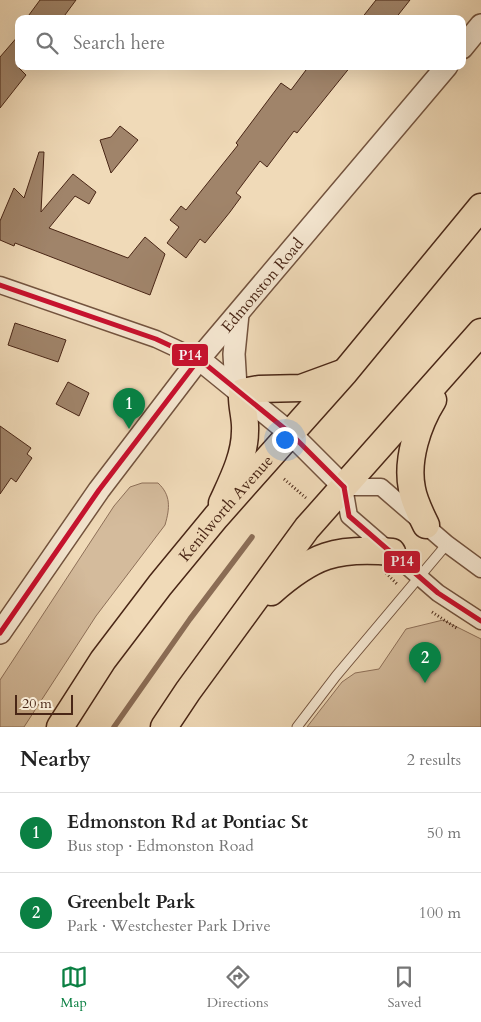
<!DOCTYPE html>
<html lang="en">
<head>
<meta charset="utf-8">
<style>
  :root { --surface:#fff; --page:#f6f6f6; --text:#222; --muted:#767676; --line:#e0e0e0; --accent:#0b8043 }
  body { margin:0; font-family:Cardo,serif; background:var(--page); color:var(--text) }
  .scale { position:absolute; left:15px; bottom:12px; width:58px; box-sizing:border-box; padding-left:5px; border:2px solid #492616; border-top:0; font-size:14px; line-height:18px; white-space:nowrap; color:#492616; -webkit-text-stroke:4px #f5e7d1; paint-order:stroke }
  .you { position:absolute; left:284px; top:439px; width:18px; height:18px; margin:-12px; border:4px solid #fff; border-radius:50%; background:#1a73e8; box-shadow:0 0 0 8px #1a73e833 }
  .badge { display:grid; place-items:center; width:32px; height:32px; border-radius:50%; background:var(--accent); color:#fff; font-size:16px; font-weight:700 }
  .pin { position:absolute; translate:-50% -41px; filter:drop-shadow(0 1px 2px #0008) }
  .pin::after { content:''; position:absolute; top:26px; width:18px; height:15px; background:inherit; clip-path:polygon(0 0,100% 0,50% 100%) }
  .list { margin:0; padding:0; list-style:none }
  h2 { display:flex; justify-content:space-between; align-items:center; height:65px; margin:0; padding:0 20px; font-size:21px }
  h2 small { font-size:16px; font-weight:400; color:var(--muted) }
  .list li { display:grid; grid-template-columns:32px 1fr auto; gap:15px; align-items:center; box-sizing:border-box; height:80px; padding:0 20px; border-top:1px solid var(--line) }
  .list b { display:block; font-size:19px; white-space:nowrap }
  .list p { margin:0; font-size:16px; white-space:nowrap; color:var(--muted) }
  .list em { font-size:16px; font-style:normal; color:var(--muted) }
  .icon { flex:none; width:28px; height:28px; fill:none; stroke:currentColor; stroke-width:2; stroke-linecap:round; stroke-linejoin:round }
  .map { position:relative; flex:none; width:481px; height:727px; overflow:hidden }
  .search { position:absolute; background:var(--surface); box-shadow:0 5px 20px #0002; left:15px; right:15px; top:15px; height:55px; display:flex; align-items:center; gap:12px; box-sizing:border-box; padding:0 18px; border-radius:10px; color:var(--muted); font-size:19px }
  .sheet { height:225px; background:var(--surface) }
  nav { display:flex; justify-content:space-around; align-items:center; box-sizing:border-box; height:70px; border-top:1px solid var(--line); background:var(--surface); font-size:14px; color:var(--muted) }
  nav a { display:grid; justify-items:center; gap:2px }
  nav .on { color:var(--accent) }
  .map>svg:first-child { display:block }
  .green { fill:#d4bb9c; stroke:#8e7059 }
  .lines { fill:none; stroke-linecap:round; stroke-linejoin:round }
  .stream { stroke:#8b6d56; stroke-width:5.5 }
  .building { fill:#a0846a; stroke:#492616 }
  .service-casing { stroke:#73533e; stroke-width:11 }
  .minor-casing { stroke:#73533e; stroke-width:19 }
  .tertiary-casing { stroke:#73533e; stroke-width:24 }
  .primary-casing { stroke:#492616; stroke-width:29 }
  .path { stroke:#492616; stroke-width:3; stroke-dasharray:1 2.5; stroke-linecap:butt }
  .service { stroke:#f5e7d1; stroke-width:9 }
  .minor { stroke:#f5e7d1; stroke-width:16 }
  .tertiary { stroke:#f5e7d1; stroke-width:21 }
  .primary { stroke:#f0dab8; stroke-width:26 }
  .bus-1-casing { stroke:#f5e7d1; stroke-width:9 }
  .bus-1 { stroke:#c8102e; stroke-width:5 }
  .labels { text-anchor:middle; stroke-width:4; stroke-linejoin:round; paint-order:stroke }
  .street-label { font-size:16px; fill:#492616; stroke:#f5e7d1 }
  .line-badge { stroke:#f5e7d1; stroke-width:2 }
  .badge-label { font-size:14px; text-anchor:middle; font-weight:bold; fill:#fff }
</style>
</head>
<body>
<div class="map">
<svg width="481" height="727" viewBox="0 0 481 727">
  <rect width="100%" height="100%" fill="#f0dab8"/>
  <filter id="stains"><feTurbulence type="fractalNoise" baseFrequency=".004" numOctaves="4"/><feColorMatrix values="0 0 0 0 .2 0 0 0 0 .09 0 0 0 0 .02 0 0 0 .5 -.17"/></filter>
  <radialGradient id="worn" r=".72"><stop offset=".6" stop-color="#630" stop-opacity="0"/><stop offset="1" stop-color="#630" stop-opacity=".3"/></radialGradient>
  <g class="green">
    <path d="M142,483H158C171,495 170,508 165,525L96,616L24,727H0V680L114,506L130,487Z"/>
    <path d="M443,620L481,639V727H307L342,682L355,673L379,669L406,629Z"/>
  </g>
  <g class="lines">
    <path class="stream" d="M114,727L190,619L252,537"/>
  </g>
  <g class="building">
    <path d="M40,0H76L62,19H26Z"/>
    <path d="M376,0H410L395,19H361Z"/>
    <path d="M19,35V68L26,75L0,108V57Z"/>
    <path d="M309,66H351L297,133L294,131L267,167L260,161L236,193L241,197L230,212L205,243L200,239L186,258L167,243L179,227L170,220L181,206L186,210L238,145L236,143L281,83L291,90Z"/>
    <path d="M120,126L138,140L111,173L100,140L111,137Z"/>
    <path d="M39,152H44L41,212L73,174L96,192L89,204L75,196L49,228L128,258L145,237L165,254L150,295L15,243L14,246L0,240V221L14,188L24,198Z"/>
    <path d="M15,323L66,340L58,362L8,345Z"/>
    <path d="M68,382L89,393L79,416L56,404Z"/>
    <path d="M0,426L31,448L27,454L32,458L16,482L11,478L0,494Z"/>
  </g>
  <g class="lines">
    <defs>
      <path id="service" d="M297,727L336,676L447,544"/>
      <g id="minor">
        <path d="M0,285L156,339L199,359"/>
        <path d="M481,569L447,544L381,487H344L349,516L438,593L481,621"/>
      </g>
      <g id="tertiary">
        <path d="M462,48L481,25"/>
        <path d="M199,359L290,433L344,487"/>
        <path d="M236,387L234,354L238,314"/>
        <path id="s1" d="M0,633L99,490L199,359L447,66"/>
      </g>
      <g id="primary">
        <path d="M222,503C232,481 245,456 245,431C246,418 241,406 242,392L259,389L301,388L342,373"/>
        <path d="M426,525C420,513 414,501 412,489C406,460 418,424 433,400"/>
        <path d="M271,592C313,555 336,547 392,552"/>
        <path id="s2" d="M60,727L103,660L160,585L216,517L345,372L481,207"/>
        <path d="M164,727L188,691L307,528L481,332"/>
      </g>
    </defs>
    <use href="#service" class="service-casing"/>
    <use href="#minor" class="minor-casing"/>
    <use href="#tertiary" class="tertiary-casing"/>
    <use href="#primary" class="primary-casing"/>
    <g class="path">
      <path d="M284,479L306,498"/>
      <path d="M386,573L398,585"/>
      <path d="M432,612L458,629"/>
    </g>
    <use href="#service" class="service"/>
    <use href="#minor" class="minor"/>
    <use href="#tertiary" class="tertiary"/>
    <use href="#primary" class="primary"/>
    <defs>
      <g id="bus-1">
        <path d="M0,285L156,339L199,359L290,433L344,487"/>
        <path d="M344,487L349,516L438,593L481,621"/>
        <path d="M0,633L99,490L199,359"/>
      </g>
    </defs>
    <use href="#bus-1" class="bus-1-casing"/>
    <use href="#bus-1" class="bus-1"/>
  </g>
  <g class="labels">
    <g class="street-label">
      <text dy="6" stroke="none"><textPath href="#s1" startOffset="436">Edmonston Road</textPath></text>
      <text dy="6" stroke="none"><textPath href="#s2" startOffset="275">Kenilworth Avenue</textPath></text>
    </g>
  </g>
  <g class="line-badge">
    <rect x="171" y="343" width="38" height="24" rx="5" fill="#c8102e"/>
    <rect x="383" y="550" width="38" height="24" rx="5" fill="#c8102e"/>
  </g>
  <g class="badge-label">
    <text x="190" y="360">P14</text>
    <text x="402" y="566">P14</text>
  </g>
  <rect width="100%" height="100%" filter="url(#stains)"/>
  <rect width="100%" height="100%" fill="url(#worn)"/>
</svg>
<div class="scale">20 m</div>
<div class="you"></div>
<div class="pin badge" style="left:129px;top:429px">1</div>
<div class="pin badge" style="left:425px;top:683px">2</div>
<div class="search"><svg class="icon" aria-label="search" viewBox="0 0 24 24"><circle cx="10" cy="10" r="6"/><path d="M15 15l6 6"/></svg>Search here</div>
</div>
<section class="sheet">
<h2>Nearby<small>2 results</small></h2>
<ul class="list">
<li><span class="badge">1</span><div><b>Edmonston Rd at Pontiac St</b><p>Bus stop · Edmonston Road</p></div><em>50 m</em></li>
<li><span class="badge">2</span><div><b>Greenbelt Park</b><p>Park · Westchester Park Drive</p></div><em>100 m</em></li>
</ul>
</section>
<nav>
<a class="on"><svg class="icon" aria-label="map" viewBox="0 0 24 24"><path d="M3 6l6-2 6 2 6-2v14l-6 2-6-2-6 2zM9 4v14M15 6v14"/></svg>Map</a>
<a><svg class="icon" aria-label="directions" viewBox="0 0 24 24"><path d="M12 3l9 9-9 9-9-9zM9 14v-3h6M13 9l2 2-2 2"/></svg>Directions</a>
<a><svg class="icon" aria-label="saved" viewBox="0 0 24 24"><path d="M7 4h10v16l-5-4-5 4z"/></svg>Saved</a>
</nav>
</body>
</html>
